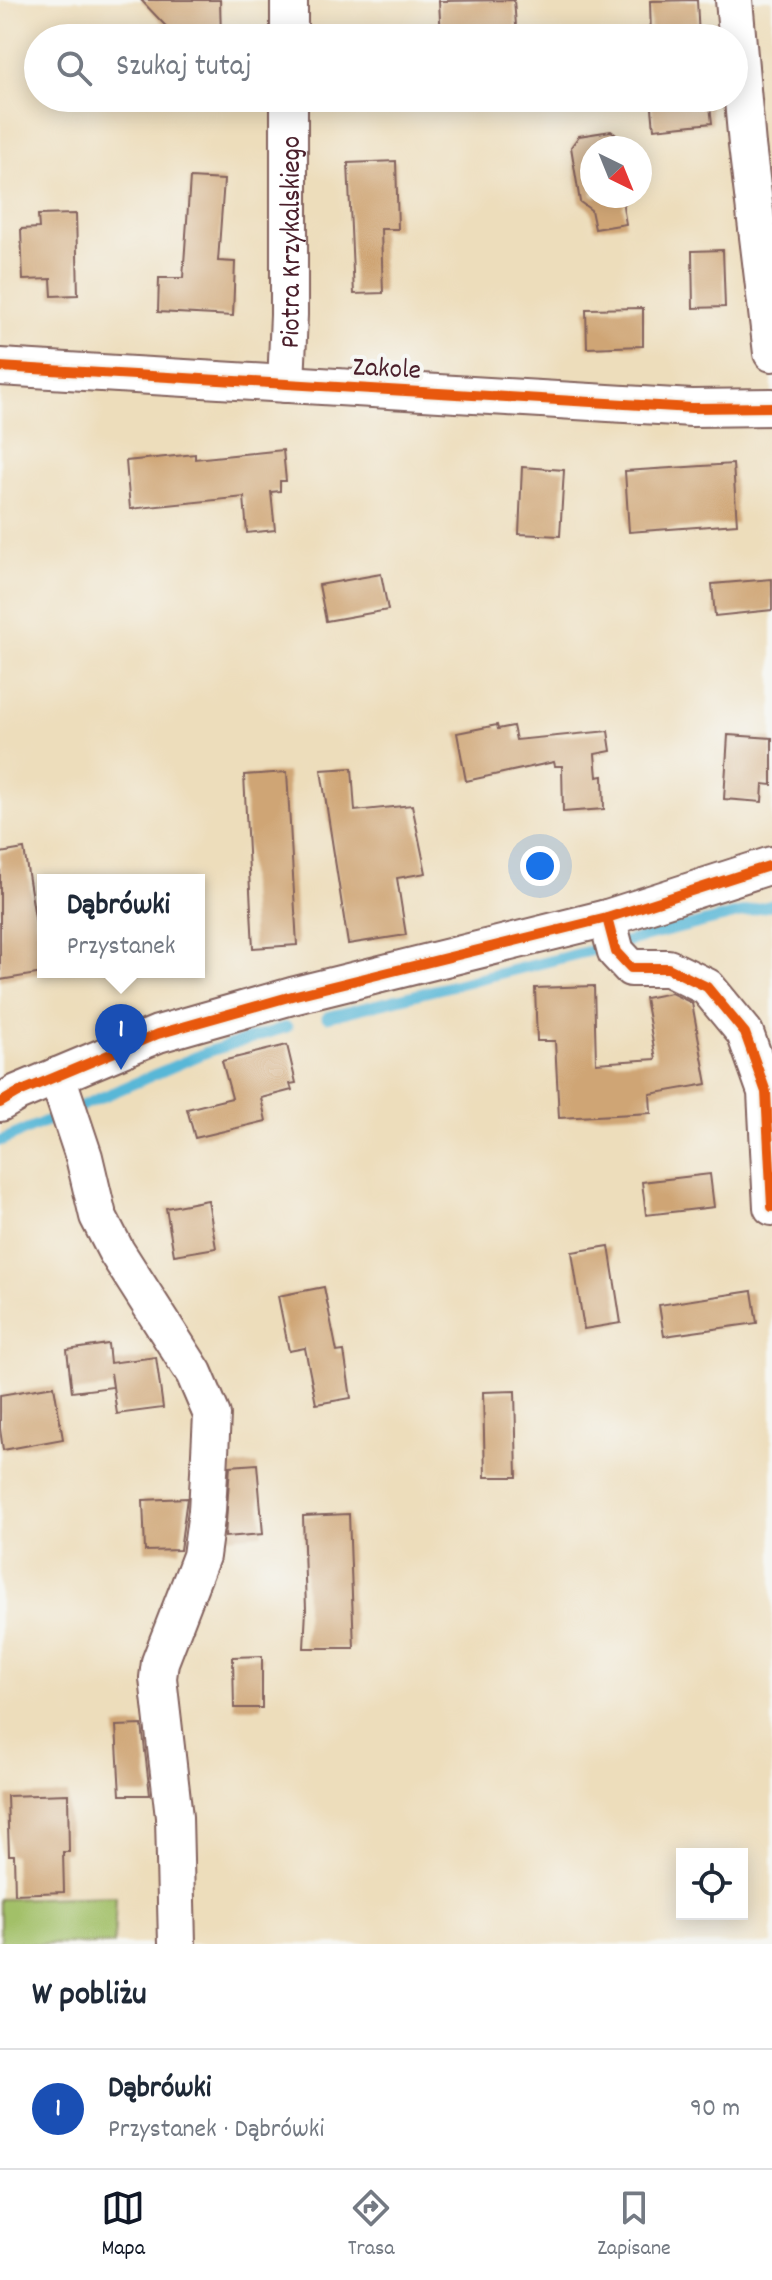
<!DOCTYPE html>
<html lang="pl">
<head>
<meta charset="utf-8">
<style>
  :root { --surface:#fff; --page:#f6f6f7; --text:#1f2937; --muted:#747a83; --line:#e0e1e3; --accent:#111827 }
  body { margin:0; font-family:Dekko,sans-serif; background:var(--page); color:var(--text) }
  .controls { position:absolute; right:24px; bottom:24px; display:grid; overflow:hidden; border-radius:0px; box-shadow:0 4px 20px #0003 }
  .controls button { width:72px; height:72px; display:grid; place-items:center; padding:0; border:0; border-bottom:2px solid var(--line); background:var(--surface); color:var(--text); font:40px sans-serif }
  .compass { position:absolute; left:580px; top:136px; width:72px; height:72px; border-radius:50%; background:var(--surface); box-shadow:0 4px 20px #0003; rotate:137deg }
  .you { position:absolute; left:540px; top:866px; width:28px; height:28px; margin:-20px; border:6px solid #fff; border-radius:50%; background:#1a73e8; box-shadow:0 0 0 12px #1a73e833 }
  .badge { display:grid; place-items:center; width:52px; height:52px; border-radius:50%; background:var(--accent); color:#fff; font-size:26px; font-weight:700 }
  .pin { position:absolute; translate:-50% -66px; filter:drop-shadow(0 2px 4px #0008) }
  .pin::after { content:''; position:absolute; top:42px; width:28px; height:24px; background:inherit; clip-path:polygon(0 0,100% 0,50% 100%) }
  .popup { position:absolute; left:37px; top:874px; width:168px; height:104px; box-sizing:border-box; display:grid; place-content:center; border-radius:0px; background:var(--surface); filter:drop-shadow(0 2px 6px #0005); font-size:26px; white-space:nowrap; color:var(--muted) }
  .popup b { font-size:30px; color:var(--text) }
  .popup::after { content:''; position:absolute; left:50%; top:100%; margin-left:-16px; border:16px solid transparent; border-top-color:var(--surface) }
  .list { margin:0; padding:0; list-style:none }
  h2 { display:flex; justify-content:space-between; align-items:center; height:104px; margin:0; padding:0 32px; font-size:34px }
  h2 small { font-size:26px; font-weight:400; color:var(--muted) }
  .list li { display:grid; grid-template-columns:52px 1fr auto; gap:24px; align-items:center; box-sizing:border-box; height:120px; padding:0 32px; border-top:2px solid var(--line) }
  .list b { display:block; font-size:30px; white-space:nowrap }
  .list p { margin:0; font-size:26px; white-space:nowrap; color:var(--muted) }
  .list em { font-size:26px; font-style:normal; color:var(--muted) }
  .icon { flex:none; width:44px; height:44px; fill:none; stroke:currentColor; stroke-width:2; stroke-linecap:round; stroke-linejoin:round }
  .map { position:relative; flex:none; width:772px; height:1944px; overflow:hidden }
  .search { position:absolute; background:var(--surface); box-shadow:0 4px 20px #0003; left:24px; right:24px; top:24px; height:88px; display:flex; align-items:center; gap:20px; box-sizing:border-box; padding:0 28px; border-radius:44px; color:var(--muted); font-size:30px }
  .sheet { height:224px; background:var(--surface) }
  nav { display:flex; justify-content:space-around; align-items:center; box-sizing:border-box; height:112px; border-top:2px solid var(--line); background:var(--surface); font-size:22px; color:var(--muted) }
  nav a { display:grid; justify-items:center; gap:4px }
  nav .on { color:var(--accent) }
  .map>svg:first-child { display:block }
  .green { fill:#a2c067; stroke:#767049; stroke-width:2 }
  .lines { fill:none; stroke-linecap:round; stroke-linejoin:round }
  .stream { stroke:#59b7d7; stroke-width:11 }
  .building { fill:#cfa574 }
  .minor-casing { stroke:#83625d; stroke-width:40 }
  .minor { stroke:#fff; stroke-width:36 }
  .cycleway-casing { stroke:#f6f6f2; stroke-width:15 }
  .cycleway { stroke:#e8590c; stroke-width:10 }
  .labels { text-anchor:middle; stroke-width:8; stroke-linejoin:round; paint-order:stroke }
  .street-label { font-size:28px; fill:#4a1f2b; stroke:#f6f6f2 }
</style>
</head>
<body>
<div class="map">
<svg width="772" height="1944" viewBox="0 0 772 1944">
  <rect width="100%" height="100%" fill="#f6f6f2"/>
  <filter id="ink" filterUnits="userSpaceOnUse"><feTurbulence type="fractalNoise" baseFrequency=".0125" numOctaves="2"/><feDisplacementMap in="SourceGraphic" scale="16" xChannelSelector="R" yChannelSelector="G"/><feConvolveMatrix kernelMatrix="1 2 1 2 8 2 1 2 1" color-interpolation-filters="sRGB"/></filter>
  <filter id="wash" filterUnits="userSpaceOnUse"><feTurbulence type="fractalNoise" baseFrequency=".006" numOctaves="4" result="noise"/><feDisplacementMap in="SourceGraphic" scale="32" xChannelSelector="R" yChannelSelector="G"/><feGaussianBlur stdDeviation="1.8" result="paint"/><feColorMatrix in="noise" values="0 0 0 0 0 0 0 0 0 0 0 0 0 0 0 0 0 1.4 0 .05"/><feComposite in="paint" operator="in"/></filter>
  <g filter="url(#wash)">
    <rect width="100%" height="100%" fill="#edddbb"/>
    <path class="green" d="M116,1896L114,1944H0V1899Z"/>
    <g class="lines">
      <g class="stream">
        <path d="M327,1017L772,905"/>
        <path d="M0,1141L207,1052L287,1027"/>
      </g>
    </g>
    <g id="blocks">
      <g class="building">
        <path d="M141,0H220L221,38H177Z"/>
        <path d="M514,0L517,38H441L439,1Z"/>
        <path d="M697,0L699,38H651L650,1Z"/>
        <path d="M651,98H709L712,123L654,129Z"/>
        <path d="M611,131L622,139L624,148H592V196H630L623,206L626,224L595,229L591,210L580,202L571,147L579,136Z"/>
        <path d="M396,161L398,229H381L383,293L354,294L348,163Z"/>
        <path d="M190,178L224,180L218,261L235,262L233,316L158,312L159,278H183Z"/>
        <path d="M76,214L78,295L52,296L51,279L23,280L21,229L39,228L38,215Z"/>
        <path d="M723,250L725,307L693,308L692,251Z"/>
        <path d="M643,308V346L587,348L586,309Z"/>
        <path d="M283,450L286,481H280V491L271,492L275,530L247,533L244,497L130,509L126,461L195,454V459Z"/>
        <path d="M733,464L737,524L629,532L625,471Z"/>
        <path d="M522,467L564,470L560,536L519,534Z"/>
        <path d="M381,574L388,610L326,621L319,585Z"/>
        <path d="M772,579V610L715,616L712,584Z"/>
        <path d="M497,725L498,729L513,726L516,740L608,731L611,751L595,754L597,777L603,776L604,809L563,812L562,766H555L554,762L466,781L457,733Z"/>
        <path d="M728,735L772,738V785L763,784L762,802L724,799Z"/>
        <path d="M352,768L355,811L412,805L426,873L397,878L406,935L348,944L321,770Z"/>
        <path d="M287,772L297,945L253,948L244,775Z"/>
        <path d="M24,849L37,930L43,929V973L0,980V853Z"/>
        <path d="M594,986L596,1063L656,1059L645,998L671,993L692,1003L707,1084L650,1094L651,1113L559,1118L555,1041H537L535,988Z"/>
        <path d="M287,1045L296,1083L290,1084L292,1090L261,1098L266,1121L195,1138L187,1109L232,1098L222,1061Z"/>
        <path d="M710,1174L714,1207L646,1215L642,1182Z"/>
        <path d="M208,1200L216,1248L174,1255L166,1208Z"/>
        <path d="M609,1246L621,1323L584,1329L572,1252Z"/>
        <path d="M324,1287L337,1352L344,1351L351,1398L316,1404L305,1348L289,1351L278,1296Z"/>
        <path d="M752,1291L757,1323L664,1336L659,1305Z"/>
        <path d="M108,1344L110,1363L156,1357L163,1408L117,1414L111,1373L113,1387L72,1392L67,1350Z"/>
        <path d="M54,1386L63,1439L3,1450L0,1429V1395Z"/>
        <path d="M515,1391L517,1477H485L483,1392Z"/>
        <path d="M257,1464L263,1534L225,1537L230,1466Z"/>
        <path d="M187,1498L180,1550L145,1551L143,1500Z"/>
        <path d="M349,1514L354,1648H304L306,1610L303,1516Z"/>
        <path d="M262,1656V1708H234L233,1657Z"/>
        <path d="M142,1725L150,1795H120L116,1726Z"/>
        <path d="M68,1794L69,1852H63L64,1892L15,1894L14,1855H9L7,1796Z"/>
      </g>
    </g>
  </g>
  <g filter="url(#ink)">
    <use href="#blocks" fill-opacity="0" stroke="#83625d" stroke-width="2"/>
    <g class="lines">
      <defs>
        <g id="minor">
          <path d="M734,0L747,145L772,353"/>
          <path d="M289,38V0"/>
          <path d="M0,367L692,408L772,407"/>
          <path id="s1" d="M286,384L289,315V98"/>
          <path d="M607,918L616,952L631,968H668L707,987L745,1033L766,1092L772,1207"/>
          <path d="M57,1076L84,1157L98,1216L116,1251L194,1373L212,1415L207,1511L201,1556L160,1662L158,1678L174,1817L177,1944"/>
          <path d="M0,1103L17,1093L158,1034L292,996L607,918L772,865"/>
        </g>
      </defs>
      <use href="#minor" class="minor-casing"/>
      <use href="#minor" class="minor"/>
      <defs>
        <g id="cycleway">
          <path d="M0,367L692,408L772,407"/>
          <path d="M607,918L616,952L631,968H668L707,987L745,1033L766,1092L772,1207"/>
          <path d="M0,1103L17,1093L158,1034L292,996L607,918L772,865"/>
        </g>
      </defs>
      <use href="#cycleway" class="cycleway-casing"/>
      <use href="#cycleway" class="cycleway"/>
    </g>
  </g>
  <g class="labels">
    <g class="street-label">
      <text dy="10" stroke="none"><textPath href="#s1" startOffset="142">Piotra Krzykalskiego</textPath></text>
      <text transform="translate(387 366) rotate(3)" y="10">Zakole</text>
    </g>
  </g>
</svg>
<div class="controls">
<button><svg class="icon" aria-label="locate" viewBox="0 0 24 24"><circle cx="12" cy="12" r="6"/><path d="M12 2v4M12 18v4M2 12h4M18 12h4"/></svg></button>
</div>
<svg class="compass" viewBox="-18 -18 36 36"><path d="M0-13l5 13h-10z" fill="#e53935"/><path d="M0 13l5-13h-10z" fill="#747a83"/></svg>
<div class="you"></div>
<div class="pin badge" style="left:121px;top:1070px;background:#1a4fb4">1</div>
<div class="popup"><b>Dąbrówki</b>Przystanek</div>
<div class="search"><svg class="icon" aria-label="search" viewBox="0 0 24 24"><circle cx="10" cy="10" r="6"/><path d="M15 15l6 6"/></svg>Szukaj tutaj</div>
</div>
<section class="sheet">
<h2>W pobliżu<small></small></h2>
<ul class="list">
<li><span class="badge" style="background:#1a4fb4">1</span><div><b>Dąbrówki</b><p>Przystanek · Dąbrówki</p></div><em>90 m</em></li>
</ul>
</section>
<nav>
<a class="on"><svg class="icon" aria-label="map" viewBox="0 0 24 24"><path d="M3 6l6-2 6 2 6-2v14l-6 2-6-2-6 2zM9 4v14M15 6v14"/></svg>Mapa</a>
<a><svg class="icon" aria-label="directions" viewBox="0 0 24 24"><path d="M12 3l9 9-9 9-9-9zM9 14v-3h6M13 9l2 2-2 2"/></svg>Trasa</a>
<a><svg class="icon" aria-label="saved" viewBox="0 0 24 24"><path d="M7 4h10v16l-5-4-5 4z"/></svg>Zapisane</a>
</nav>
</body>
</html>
